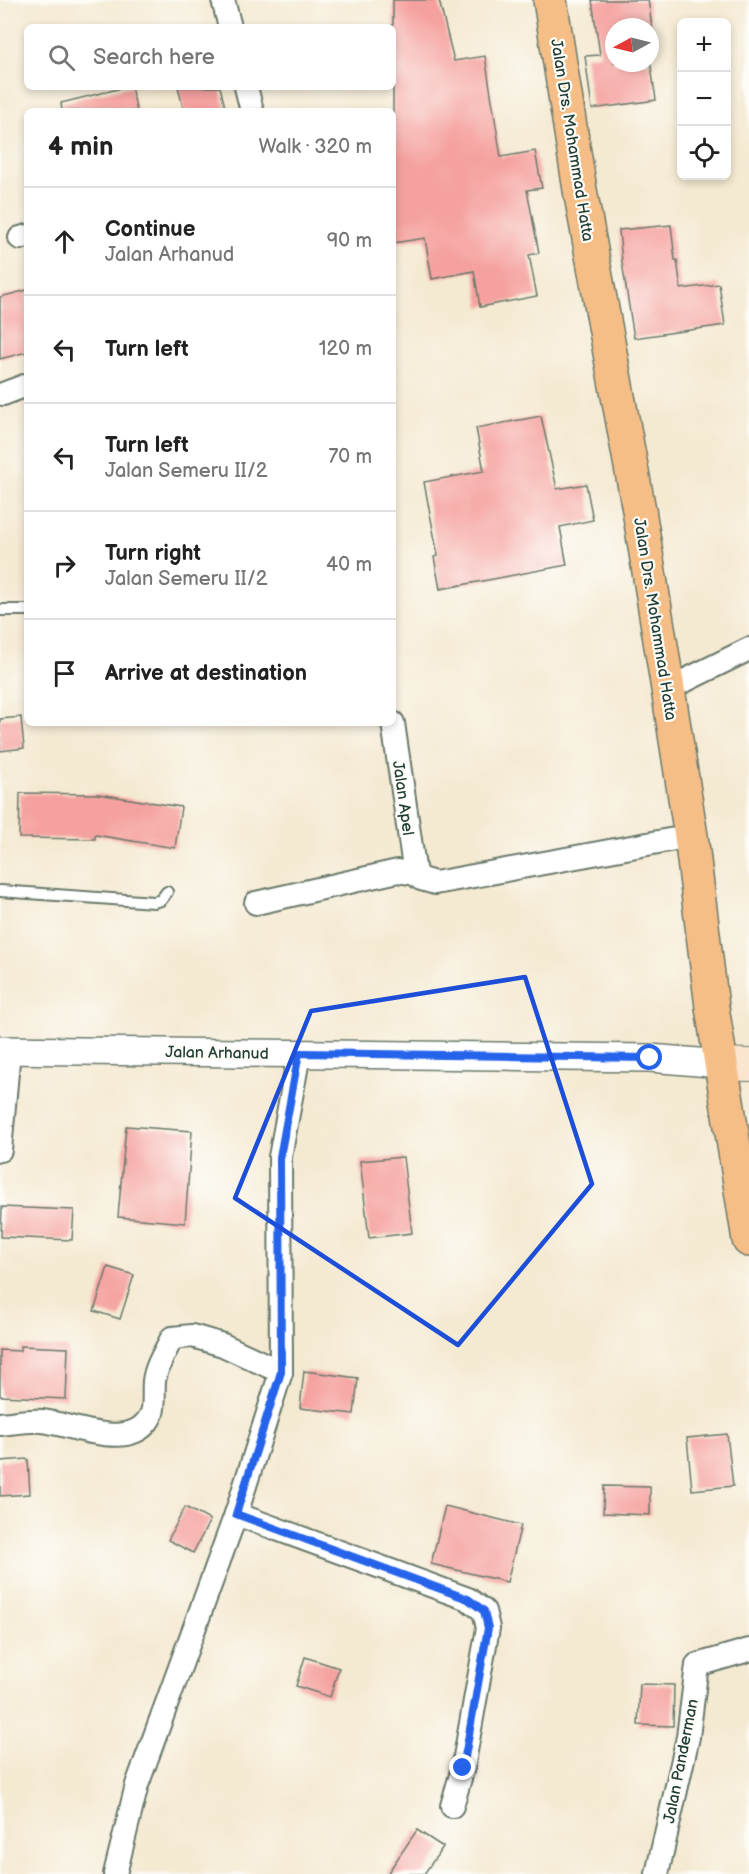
<!DOCTYPE html>
<html lang="en">
<head>
<meta charset="utf-8">
<style>
  :root { --surface:#fff; --page:#f6f6f6; --text:#222; --muted:#767676; --line:#e0e0e0 }
  body { margin:0; font-family:"Balsamiq Sans",sans-serif; background:var(--page); color:var(--text) }
  .controls { position:absolute; right:18px; top:18px; display:grid; overflow:hidden; border-radius:9px; box-shadow:0 3px 9px #0003 }
  .controls button { width:54px; height:54px; display:grid; place-items:center; padding:0; border:0; border-bottom:2px solid var(--line); background:var(--surface); color:var(--text); font:30px sans-serif }
  .compass { position:absolute; left:605px; top:18px; width:54px; height:54px; border-radius:50%; background:var(--surface); box-shadow:0 3px 9px #0003; rotate:263deg }
  .stop { position:absolute; width:18px; height:18px; margin:-14px; border:4px solid #2563eb; border-radius:50%; background:#fff }
  .stop.end { background:#2563eb; border-color:#fff; box-shadow:0 2px 6px #0008 }
  .list { margin:0; padding:0; list-style:none }
  h2 { display:flex; justify-content:space-between; align-items:center; height:78px; margin:0; padding:0 24px; font-size:26px }
  h2 small { font-size:20px; font-weight:400; color:var(--muted) }
  .list li { display:grid; grid-template-columns:39px 1fr auto; gap:18px; align-items:center; box-sizing:border-box; height:108px; padding:0 24px; border-top:2px solid var(--line) }
  .list b { display:block; font-size:22px; white-space:nowrap }
  .list p { margin:0; font-size:20px; white-space:nowrap; color:var(--muted) }
  .list em { font-size:20px; font-style:normal; color:var(--muted) }
  .icon { flex:none; width:33px; height:33px; fill:none; stroke:currentColor; stroke-width:2; stroke-linecap:round; stroke-linejoin:round }
  .map { position:relative; flex:none; width:749px; height:1874px; overflow:hidden }
  .search { position:absolute; background:var(--surface); box-shadow:0 3px 9px #0003; left:24px; top:24px; width:372px; height:66px; display:flex; align-items:center; gap:15px; box-sizing:border-box; padding:0 21px; border-radius:9px; color:var(--muted); font-size:22px }
  .panel { position:absolute; background:var(--surface); box-shadow:0 3px 9px #0003; left:24px; top:108px; width:372px; height:618px; border-radius:9px }
  .map>svg:first-child { display:block }
  .building { fill:#f5a19f }
  .lines { fill:none; stroke-linecap:round; stroke-linejoin:round }
  .service-casing { stroke:#6a796b; stroke-width:14 }
  .minor-casing { stroke:#6a796b; stroke-width:26 }
  .tertiary-casing { stroke:#6a796b; stroke-width:30 }
  .secondary-casing { stroke:#6a796b; stroke-width:34 }
  .primary-casing { stroke:#6a796b; stroke-width:36 }
  .service { stroke:#fff; stroke-width:10 }
  .minor { stroke:#fff; stroke-width:22 }
  .tertiary { stroke:#fff; stroke-width:27 }
  .secondary { stroke:#fbe5cf; stroke-width:32 }
  .primary { stroke:#f6be87; stroke-width:33 }
  .route { stroke:#2563eb; stroke-width:8 }
  .marked { fill:none; stroke:#1d4ed8; stroke-width:4.5; stroke-linejoin:round }
  .labels { text-anchor:middle; stroke-width:4.5; stroke-linejoin:round; paint-order:stroke }
  .street-label { font-size:16px; fill:#1f3d34; stroke:#fdfcf7 }
</style>
</head>
<body>
<div class="map">
<svg width="749" height="1874" viewBox="0 0 749 1874">
  <rect width="100%" height="100%" fill="#fdfcf7"/>
  <filter id="ink" filterUnits="userSpaceOnUse"><feTurbulence type="fractalNoise" baseFrequency=".0167" numOctaves="2"/><feDisplacementMap in="SourceGraphic" scale="12" xChannelSelector="R" yChannelSelector="G"/><feConvolveMatrix kernelMatrix="1 2 1 2 8 2 1 2 1" color-interpolation-filters="sRGB"/></filter>
  <filter id="wash" filterUnits="userSpaceOnUse"><feTurbulence type="fractalNoise" baseFrequency=".008" numOctaves="4" result="noise"/><feDisplacementMap in="SourceGraphic" scale="24" xChannelSelector="R" yChannelSelector="G"/><feGaussianBlur stdDeviation="1.35" result="paint"/><feColorMatrix in="noise" values="0 0 0 0 0 0 0 0 0 0 0 0 0 0 0 0 0 1.4 0 .05"/><feComposite in="paint" operator="in"/></filter>
  <g filter="url(#wash)">
    <rect width="100%" height="100%" fill="#f4e9d1"/>
    <g id="blocks">
      <g class="building">
        <path d="M393,0H439L454,61L485,56L501,157L535,151L542,188L527,190L539,253L529,255L537,296L480,307L474,271L432,279L425,238L393,243Z"/>
        <path d="M592,0H648L656,53H650V27H614V63H650V59L656,100L592,109L585,56L600,55Z"/>
        <path d="M126,87H131L137,111H62L61,103Z"/>
        <path d="M178,87H220L226,111H184Z"/>
        <path d="M671,225L675,260H677L681,289L719,284L725,325L634,338L622,262L619,230Z"/>
        <path d="M27,290V352L0,359V297Z"/>
        <path d="M541,416L557,489L586,484L593,520L560,527L567,565L440,589L434,557L438,556L424,482L484,471L476,428Z"/>
        <path d="M21,717L24,748L0,751V719Z"/>
        <path d="M20,793L98,794L181,807L175,848L95,835V839L19,838Z"/>
        <path d="M126,1126L192,1131L185,1223L118,1217Z"/>
        <path d="M403,1157L412,1233L369,1238L360,1161Z"/>
        <path d="M2,1207L74,1210L72,1240L1,1237Z"/>
        <path d="M108,1267L134,1275L120,1319L94,1311Z"/>
        <path d="M20,1346L68,1348L66,1399L0,1396V1350L20,1351Z"/>
        <path d="M304,1371L358,1378L354,1414L300,1408Z"/>
        <path d="M727,1434L733,1486L692,1490L687,1438Z"/>
        <path d="M28,1459L30,1494L0,1496V1461Z"/>
        <path d="M604,1486L650,1487V1515L603,1513Z"/>
        <path d="M445,1506L521,1525L507,1582L431,1564Z"/>
        <path d="M185,1507L210,1520L193,1553L168,1540Z"/>
        <path d="M305,1657L339,1668L330,1697L296,1686Z"/>
        <path d="M640,1684L674,1685L673,1726L638,1725Z"/>
        <path d="M417,1830L443,1847L424,1874H387Z"/>
      </g>
    </g>
  </g>
  <g filter="url(#ink)">
    <use href="#blocks" fill-opacity="0" stroke="#6a796b" stroke-width="1.5"/>
    <g class="lines">
      <defs>
        <g id="service">
          <path d="M0,610H27"/>
          <path d="M0,891L154,902L161,900L167,892"/>
        </g>
        <g id="minor">
          <path d="M223,0L230,27"/>
          <path d="M246,87L252,111"/>
          <path d="M20,238L27,236"/>
          <path d="M3,394L27,385"/>
          <path d="M668,689L749,649"/>
          <path d="M393,723L415,874"/>
          <path d="M256,903L398,871L415,874L421,879L435,883L691,836"/>
          <path d="M0,1150L9,1050"/>
          <path d="M0,1424C13,1423 28,1420 42,1421C73,1424 135,1455 152,1413C155,1404 153,1391 154,1381C156,1366 165,1352 172,1338L192,1336L223,1345L281,1372"/>
          <path d="M236,1514L468,1599L484,1611L488,1628L463,1768L452,1806"/>
          <path d="M115,1874L137,1785L236,1514L281,1372L280,1157L299,1054"/>
          <path d="M657,1874L688,1737L697,1665L749,1650"/>
        </g>
        <path id="tertiary" d="M0,1050L650,1058L722,1064"/>
        <path id="secondary" d="M722,1064L749,1065"/>
        <path id="primary" d="M550,0L580,190L639,510L668,689L691,836L712,1007L749,1240"/>
      </defs>
      <use href="#service" class="service-casing"/>
      <use href="#minor" class="minor-casing"/>
      <use href="#tertiary" class="tertiary-casing"/>
      <use href="#secondary" class="secondary-casing"/>
      <use href="#primary" class="primary-casing"/>
      <use href="#service" class="service"/>
      <use href="#minor" class="minor"/>
      <use href="#tertiary" class="tertiary"/>
      <use href="#secondary" class="secondary"/>
      <use href="#primary" class="primary"/>
    </g>
  </g>
  <g class="lines" filter="url(#ink)">
    <path class="route" d="M463,1768L488,1628L484,1611L468,1599L236,1514L281,1372L280,1157L299,1053L650,1058"/>
  </g>
  <path class="marked" d="M525,977L592,1184L458,1345L235,1198L311,1011Z"/>
  <g class="labels">
    <g class="street-label">
      <text transform="translate(573 140) rotate(81)" y="6">Jalan Drs. Mohammad Hatta</text>
      <text transform="translate(656 619) rotate(81)" y="6">Jalan Drs. Mohammad Hatta</text>
      <text transform="translate(404 798) rotate(82)" y="6">Jalan Apel</text>
      <text transform="translate(217 1052) rotate(1)" y="6">Jalan Arhanud</text>
      <text transform="translate(680 1761) rotate(-79)" y="6">Jalan Panderman</text>
    </g>
  </g>
</svg>
<div class="controls">
<button>+</button>
<button>−</button>
<button><svg class="icon" aria-label="locate" viewBox="0 0 24 24"><circle cx="12" cy="12" r="6"/><path d="M12 2v4M12 18v4M2 12h4M18 12h4"/></svg></button>
</div>
<svg class="compass" viewBox="-18 -18 36 36"><path d="M0-13l5 13h-10z" fill="#e53935"/><path d="M0 13l5-13h-10z" fill="#767676"/></svg>
<div class="stop" style="left:650px;top:1058px"></div>
<div class="stop end" style="left:463px;top:1768px"></div>
<div class="search"><svg class="icon" aria-label="search" viewBox="0 0 24 24"><circle cx="10" cy="10" r="6"/><path d="M15 15l6 6"/></svg>Search here</div>
<section class="panel">
<h2>4 min<small>Walk · 320 m</small></h2>
<ul class="list">
<li><svg class="icon" aria-label="ahead" viewBox="0 0 24 24"><path d="M12 20V5M6 11l6-6 6 6"/></svg><div><b>Continue</b><p>Jalan Arhanud</p></div><em>90 m</em></li>
<li><svg class="icon" aria-label="left" viewBox="0 0 24 24"><path d="M17 20v-9H6M10 6l-5 5 5 5"/></svg><div><b>Turn left</b></div><em>120 m</em></li>
<li><svg class="icon" aria-label="left" viewBox="0 0 24 24"><path d="M17 20v-9H6M10 6l-5 5 5 5"/></svg><div><b>Turn left</b><p>Jalan Semeru II/2</p></div><em>70 m</em></li>
<li><svg class="icon" aria-label="right" viewBox="0 0 24 24"><path d="M7 20v-9h11M14 6l5 5-5 5"/></svg><div><b>Turn right</b><p>Jalan Semeru II/2</p></div><em>40 m</em></li>
<li><svg class="icon" aria-label="arrive" viewBox="0 0 24 24"><path d="M6 21V4h12l-3 4 3 4H6"/></svg><div><b>Arrive at destination</b></div></li>
</ul>
</section>
</div>
</body>
</html>
